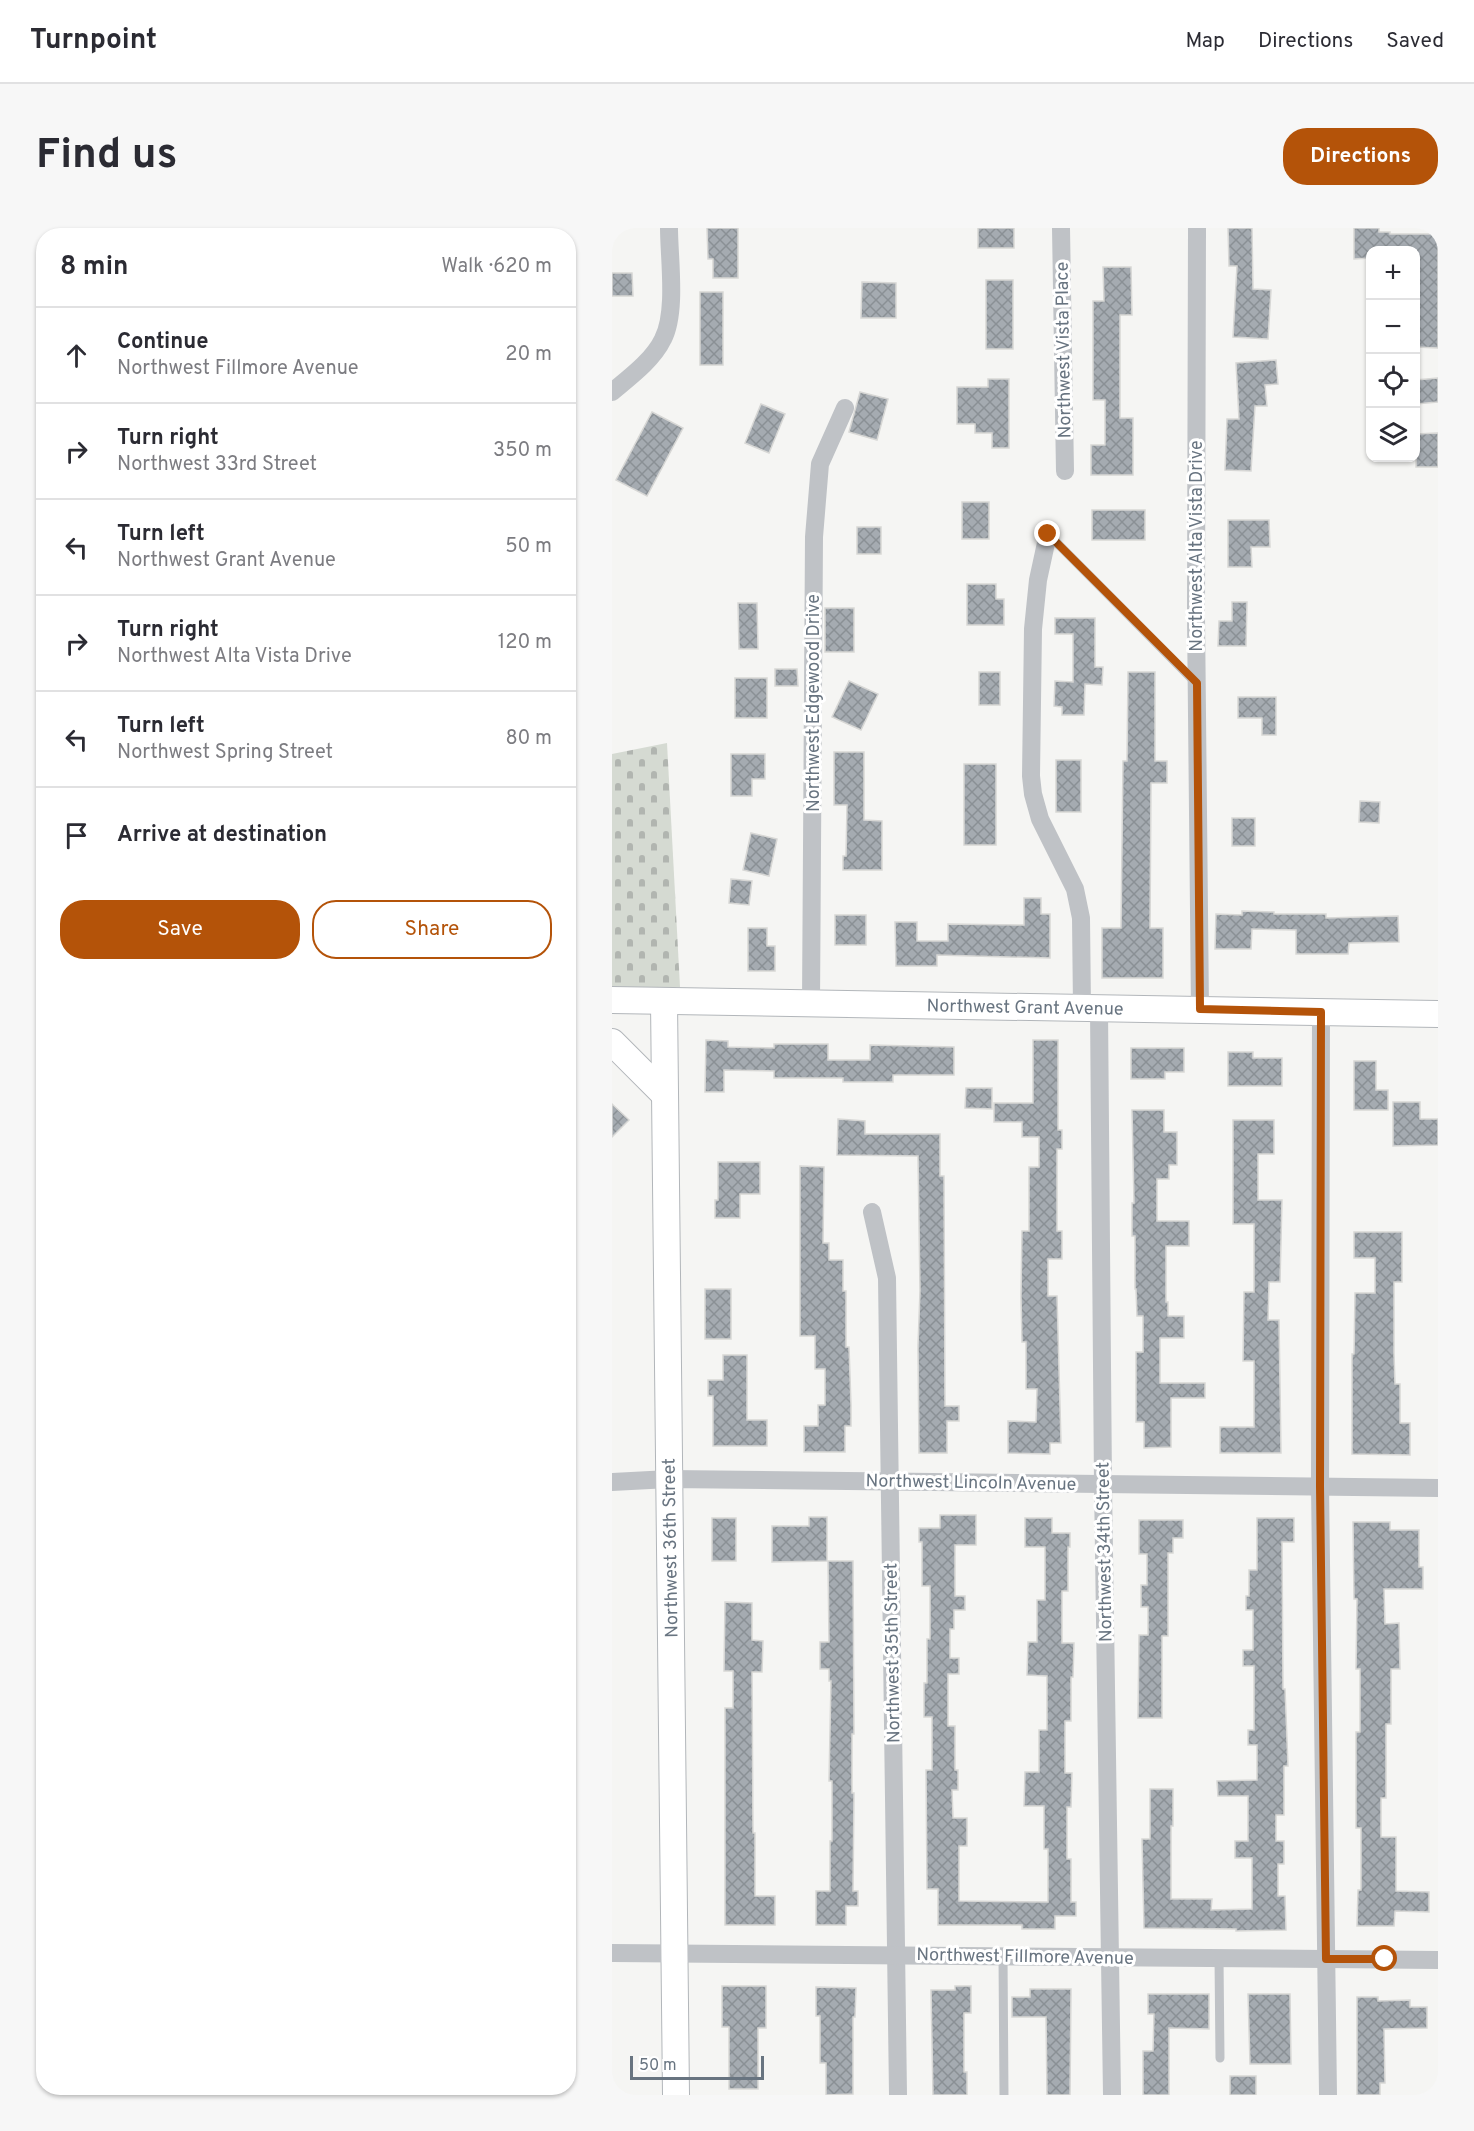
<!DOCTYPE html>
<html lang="en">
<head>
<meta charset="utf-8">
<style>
  :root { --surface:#fff; --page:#f7f7f7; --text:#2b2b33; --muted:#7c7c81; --line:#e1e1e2; --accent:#b45309 }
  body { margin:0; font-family:Overpass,sans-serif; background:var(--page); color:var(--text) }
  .controls { position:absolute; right:18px; top:18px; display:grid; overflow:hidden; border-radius:12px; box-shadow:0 2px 4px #0004 }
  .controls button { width:54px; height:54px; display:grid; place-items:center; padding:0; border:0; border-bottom:2px solid var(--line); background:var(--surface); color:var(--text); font:30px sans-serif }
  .scale { position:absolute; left:18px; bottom:15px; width:134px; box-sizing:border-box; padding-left:6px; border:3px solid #687480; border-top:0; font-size:16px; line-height:21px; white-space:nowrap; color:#687480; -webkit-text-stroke:4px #fff; paint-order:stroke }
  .stop { position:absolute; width:18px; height:18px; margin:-14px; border:4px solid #b45309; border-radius:50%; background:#fff }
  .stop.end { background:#b45309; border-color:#fff; box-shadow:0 2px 6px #0008 }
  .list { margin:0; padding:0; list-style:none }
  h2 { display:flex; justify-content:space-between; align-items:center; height:78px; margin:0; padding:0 24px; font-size:26px }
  h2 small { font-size:20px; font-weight:400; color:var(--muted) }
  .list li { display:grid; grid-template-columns:39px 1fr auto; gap:18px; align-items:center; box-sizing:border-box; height:96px; padding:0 24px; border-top:2px solid var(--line) }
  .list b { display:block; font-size:22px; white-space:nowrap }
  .list p { margin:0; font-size:20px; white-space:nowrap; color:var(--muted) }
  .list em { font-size:20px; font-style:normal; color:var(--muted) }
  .actions { display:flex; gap:12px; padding:18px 24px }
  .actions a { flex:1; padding:14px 0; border:2px solid var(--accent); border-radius:24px; text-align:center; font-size:21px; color:var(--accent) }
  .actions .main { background:var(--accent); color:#fff }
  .icon { flex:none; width:33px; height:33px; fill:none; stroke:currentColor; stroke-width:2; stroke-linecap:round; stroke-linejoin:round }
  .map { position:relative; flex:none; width:826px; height:1867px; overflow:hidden; border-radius:24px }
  header { display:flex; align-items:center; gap:36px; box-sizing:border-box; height:84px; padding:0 30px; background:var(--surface); border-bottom:2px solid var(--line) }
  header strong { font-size:28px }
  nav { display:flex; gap:33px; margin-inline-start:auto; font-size:21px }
  .intro { display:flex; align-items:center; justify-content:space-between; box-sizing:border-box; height:144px; padding:0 36px }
  h1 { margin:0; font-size:42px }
  .button { padding:15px 27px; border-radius:24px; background:var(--accent); color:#fff; font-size:21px; font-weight:700 }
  main { display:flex; gap:36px; padding:0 36px }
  aside { flex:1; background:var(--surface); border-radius:24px; box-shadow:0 2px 4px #0004 }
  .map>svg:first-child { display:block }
  .cemetery { fill:url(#cemetery-stones) }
  .building { fill:url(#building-cross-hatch); stroke:#d7d7d5; stroke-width:1.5 }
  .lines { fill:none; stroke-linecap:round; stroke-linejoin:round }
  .secondary-casing { stroke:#b2b6ba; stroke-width:28 }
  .lane { stroke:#bfc2c6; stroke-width:9 }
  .street { stroke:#bfc2c6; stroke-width:18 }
  .secondary { stroke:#fff; stroke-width:26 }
  .route { stroke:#b45309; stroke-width:8 }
  .labels { text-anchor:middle; stroke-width:6; stroke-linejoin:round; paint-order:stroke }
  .street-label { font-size:18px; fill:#687480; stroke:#fff }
</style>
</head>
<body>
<header>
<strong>Turnpoint</strong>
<nav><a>Map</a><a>Directions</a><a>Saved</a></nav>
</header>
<div class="intro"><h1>Find us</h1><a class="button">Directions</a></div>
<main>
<aside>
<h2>8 min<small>Walk · 620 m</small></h2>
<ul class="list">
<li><svg class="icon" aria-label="ahead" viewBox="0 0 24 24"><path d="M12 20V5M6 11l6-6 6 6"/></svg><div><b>Continue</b><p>Northwest Fillmore Avenue</p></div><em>20 m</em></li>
<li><svg class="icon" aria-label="right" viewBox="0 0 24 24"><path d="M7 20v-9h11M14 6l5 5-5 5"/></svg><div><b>Turn right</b><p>Northwest 33rd Street</p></div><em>350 m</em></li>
<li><svg class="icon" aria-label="left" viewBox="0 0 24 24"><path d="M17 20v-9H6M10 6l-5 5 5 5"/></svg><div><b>Turn left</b><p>Northwest Grant Avenue</p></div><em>50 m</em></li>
<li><svg class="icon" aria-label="right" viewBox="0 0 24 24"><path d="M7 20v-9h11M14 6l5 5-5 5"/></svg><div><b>Turn right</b><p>Northwest Alta Vista Drive</p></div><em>120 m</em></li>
<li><svg class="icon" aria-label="left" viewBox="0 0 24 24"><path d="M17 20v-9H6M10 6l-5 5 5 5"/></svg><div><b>Turn left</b><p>Northwest Spring Street</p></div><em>80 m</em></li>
<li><svg class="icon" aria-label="arrive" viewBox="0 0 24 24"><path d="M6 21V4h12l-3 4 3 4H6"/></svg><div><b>Arrive at destination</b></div></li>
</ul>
<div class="actions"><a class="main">Save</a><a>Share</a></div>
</aside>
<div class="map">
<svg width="826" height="1867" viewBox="0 0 826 1867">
  <defs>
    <pattern id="cemetery-stones" width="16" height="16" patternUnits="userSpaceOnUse" patternTransform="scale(1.5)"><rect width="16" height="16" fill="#d5dad2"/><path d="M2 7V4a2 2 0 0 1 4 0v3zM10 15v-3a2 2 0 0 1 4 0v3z" fill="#b1b5b0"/></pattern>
    <pattern id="building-cross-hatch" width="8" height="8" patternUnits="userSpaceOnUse" patternTransform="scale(1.5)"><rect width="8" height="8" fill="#a5abb1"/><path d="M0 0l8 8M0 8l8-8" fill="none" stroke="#8a9095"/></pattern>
  </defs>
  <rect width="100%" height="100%" fill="#f5f5f3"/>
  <path class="cemetery" d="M55,515L68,759H0V526Z"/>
  <g class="building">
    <path d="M95,0H126V50H101V31H96Z"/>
    <rect x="366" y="0" width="36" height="20"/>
    <path d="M616,0H640L641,61L659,62L656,111L621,109L625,38H617Z"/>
    <path d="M742,0H767V4H778V6H826V120L804,119L806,56H804V22H759V30L742,31Z"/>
    <path d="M491,39H519L520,87H508V190H521V247H479V217H493V172H481V73H492Z"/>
    <path d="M0,45H20L21,68H0Z"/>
    <rect x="374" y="52" width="27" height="69"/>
    <path d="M250,54L284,55V90H249Z"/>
    <rect x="88" y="64" width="23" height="73"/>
    <path d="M664,132L666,156L653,157L655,178H643L639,243L613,242L615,191H627L624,135Z"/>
    <path d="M826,150V174L804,176V152Z"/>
    <path d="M376,151H397V220H380V205H363V196H345V159H376Z"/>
    <path d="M248,164L276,171L265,212L237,204Z"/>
    <path d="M149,176L173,186L157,225L133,215Z"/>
    <path d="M40,184L71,200L35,268L4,252Z"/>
    <path d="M826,205V239H804V206Z"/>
    <rect x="350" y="274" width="27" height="37"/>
    <rect x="480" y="282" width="53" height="30"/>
    <path d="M616,292H657L658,319H639L640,339H616Z"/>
    <rect x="245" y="299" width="24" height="27"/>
    <path d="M355,356H384V371H392V397H355Z"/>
    <path d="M620,374H635L634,418H606L607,393H620Z"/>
    <path d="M126,375H145L146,421H127Z"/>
    <rect x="213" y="380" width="29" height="44"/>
    <path d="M443,390H483V439H491L490,457L473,456L472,487H450V479L442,478L443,453L461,454V406H443Z"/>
    <path d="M163,441H185L186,458H163Z"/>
    <rect x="367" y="444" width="21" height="33"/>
    <path d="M516,444H543V533H555V555H539L538,700H551V750H490V700H509L511,533H515Z"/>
    <rect x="123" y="450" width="32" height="40"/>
    <path d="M237,453L266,466L249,502L220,489Z"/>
    <path d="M626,469H664V507H650V490H626Z"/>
    <path d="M222,524H252V592L270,593V642H231V628H234L235,577H222Z"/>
    <path d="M119,526H153V551H140V568H119Z"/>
    <rect x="444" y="532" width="25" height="52"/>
    <rect x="352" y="536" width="32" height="81"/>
    <path d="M748,573L768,574L767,595L747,594Z"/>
    <rect x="620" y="590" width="23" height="28"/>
    <path d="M139,605L165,611L157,648L131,642Z"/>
    <path d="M119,651L140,653L137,677L117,675Z"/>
    <path d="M412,670H429V686H438V730L325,727V738H284L283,694H305V713H336V696L412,697Z"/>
    <path d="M630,683L662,684V686H714V690L786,688L787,714L737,715L736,726H684V702L640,701L639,721H603L604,686L630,687Z"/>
    <rect x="223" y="687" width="31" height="30"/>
    <path d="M136,700H155V718H163V743H136Z"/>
    <path d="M94,812L116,813V819L162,820V816H216V832H258V817L342,819V847H281V854H231V850H162V843L112,842V864H93Z"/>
    <path d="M421,812H446V902H450V921H445V1003H450V1031H436V1068H445L449,1215H438V1226L396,1225V1193L424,1194L425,1161H414V1114H410L409,1069L410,1003H417V939H427V909H410V894H382V875H421Z"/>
    <path d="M519,820H572V844H553V851H519Z"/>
    <path d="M616,824H641V830H670V858H616Z"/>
    <path d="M742,833H764V862H776V882H742Z"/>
    <path d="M354,860H380V881L353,880Z"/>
    <path d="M781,874H808V891H826V917L781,918Z"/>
    <path d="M0,876L17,892L0,909Z"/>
    <path d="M520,882H552V904H565V937H557V951H545V993H577V1018H554V1074H556V1088H572V1110H548V1155H593V1170H559V1219L532,1220V1194H524V1124H531V1088H525L524,1061H523V1008H520V975H522Z"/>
    <path d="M226,891L253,893V906H328V948H332L333,1178H347V1193H335V1225H307L306,1118L308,1063L306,928L225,927Z"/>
    <path d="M621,892H662V926H646V972H670L668,1054H657L656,1092H667L669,1225H608V1199H642V1133H631L632,1064H642V996H621Z"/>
    <path d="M106,934H148V966H128V990H103V972H106Z"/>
    <path d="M188,938L212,939L211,1015H217V1032H231V1063H234V1119H237L239,1177V1198H233V1224H192V1198H206V1177H213V1141H203V1108H188Z"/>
    <path d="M742,1004H790V1054H782V1126L783,1156H788V1195H798V1227L740,1226V1126H742L743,1065H763V1030H742Z"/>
    <rect x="93" y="1061" width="26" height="50"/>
    <path d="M111,1127H135V1192H155V1218H101V1168H96V1152H111Z"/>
    <path d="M328,1287H364V1317H343V1368H353V1382H342V1401H338V1430H347V1446H336V1498H343V1542H346V1562H340L341,1590H355V1618H347V1673L436,1674V1621H432V1578H412L413,1544H427V1502H435V1448L415,1447L416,1414H425V1372H433V1319H413V1290H440V1305H458V1319H456V1363H450V1415H462L461,1449H459V1493H453V1545H460L459,1579H455V1631H459V1674H464V1688H443V1701H410V1697H326V1661H315L314,1542H320V1489H312V1455H315V1411H318V1358H310V1314H307V1300H328Z"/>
    <path d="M197,1289H215V1333L160,1334V1298H197Z"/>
    <rect x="100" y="1290" width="24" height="43"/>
    <path d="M645,1290H682V1314H670L671,1461H673L676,1538H672V1587H664V1613H672V1636H666V1668H673L674,1702L624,1703V1701L532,1700L530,1611H538V1561H561V1598H559V1671H600L599,1682L640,1681V1630H623V1613H636V1568H606L605,1553L645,1552V1517H636V1502H642V1438H631V1422H641V1382H634V1368H637V1342H645Z"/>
    <path d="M527,1292H571V1310H561V1325H556V1408H550V1490H526L527,1407H536V1379H529V1357H535V1326H527Z"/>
    <path d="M741,1294H778V1302H807V1339H811V1361H772L773,1396L787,1395L788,1441H779V1496H774V1570H769V1609H784V1663L817,1664V1684L783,1683L782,1698H745L746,1662H749V1600H744V1504H748V1441H744L745,1371H742Z"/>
    <path d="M216,1333H241L242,1506H240V1565H242L241,1663H246V1678H234V1697H204V1663H218V1613H220V1553H217L219,1453H217V1441H208V1414H217Z"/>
    <path d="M113,1374L140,1375V1412L151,1413L150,1444H140L141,1605H143V1668H163V1697H113V1480H121V1443H112Z"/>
    <path d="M110,1758H154V1800H146V1861H117V1799H110Z"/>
    <path d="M343,1758H359V1785H352V1844H355V1867H321L319,1762H343Z"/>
    <path d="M204,1759L244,1760L243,1789H241V1866L214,1867V1835H208V1788H204Z"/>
    <path d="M418,1761H459L458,1867H435L434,1789H400V1769H418Z"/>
    <path d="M536,1766H597V1801L557,1800V1867H531V1823H541L542,1786H536Z"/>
    <path d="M636,1766H678L679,1836H638Z"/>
    <path d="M745,1769H766V1773L798,1772V1779H815V1800L772,1801L773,1855H768V1867H745Z"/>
    <rect x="618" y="1848" width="26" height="19"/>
  </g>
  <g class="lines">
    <defs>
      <g id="secondary">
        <path d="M0,772L826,786"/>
        <path d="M52,773L64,1867"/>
        <path d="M0,814L52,866"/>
      </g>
    </defs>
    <use href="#secondary" class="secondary-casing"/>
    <g class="lane">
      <path d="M436,306L584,455"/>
      <path d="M391,1728L392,1867"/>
      <path d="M607,1730L608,1830"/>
    </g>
    <g class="street">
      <path d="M449,0L453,243"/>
      <path d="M585,0L584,388L588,781"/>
      <path d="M0,164C18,149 41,132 51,111C65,84 57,30 57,0"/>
      <path d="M436,306L426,352L421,401L419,548L421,566L428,591L463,661L469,690L470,780"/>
      <path d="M199,776L202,309L208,236L233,180"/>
      <path d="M487,781L491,1256L500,1867"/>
      <path d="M709,784L708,1258L716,1867"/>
      <path d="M260,984L275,1050L286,1867"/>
      <path d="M0,1254L57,1251L826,1260"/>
      <path d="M0,1725L826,1732"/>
    </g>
    <use href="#secondary" class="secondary"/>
  </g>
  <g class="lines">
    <path class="route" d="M436,306L585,455L588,781L709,784L708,1258L714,1731H773"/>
  </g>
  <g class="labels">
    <g class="street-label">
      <text transform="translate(451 122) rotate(-91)" y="6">Northwest Vista Place</text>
      <text transform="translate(584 318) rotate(-90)" y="6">Northwest Alta Vista Drive</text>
      <text transform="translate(201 475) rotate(-90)" y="6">Northwest Edgewood Drive</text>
      <text transform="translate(413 779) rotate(1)" y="6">Northwest Grant Avenue</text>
      <text transform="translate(359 1254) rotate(1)" y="6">Northwest Lincoln Avenue</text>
      <text transform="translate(58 1320) rotate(-91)" y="6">Northwest 36th Street</text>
      <text transform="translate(492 1324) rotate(-91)" y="6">Northwest 34th Street</text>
      <text transform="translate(280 1425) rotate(-91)" y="6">Northwest 35th Street</text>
      <text transform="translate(413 1728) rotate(1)" y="6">Northwest Fillmore Avenue</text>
    </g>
  </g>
</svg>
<div class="controls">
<button>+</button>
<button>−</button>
<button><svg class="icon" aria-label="locate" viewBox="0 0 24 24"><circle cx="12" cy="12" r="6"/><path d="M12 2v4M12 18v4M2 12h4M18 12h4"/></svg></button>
<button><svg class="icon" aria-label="layers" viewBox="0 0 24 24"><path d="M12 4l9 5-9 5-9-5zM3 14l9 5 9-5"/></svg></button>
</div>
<div class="scale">50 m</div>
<div class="stop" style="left:773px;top:1731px"></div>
<div class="stop end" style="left:436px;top:306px"></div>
</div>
</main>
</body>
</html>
